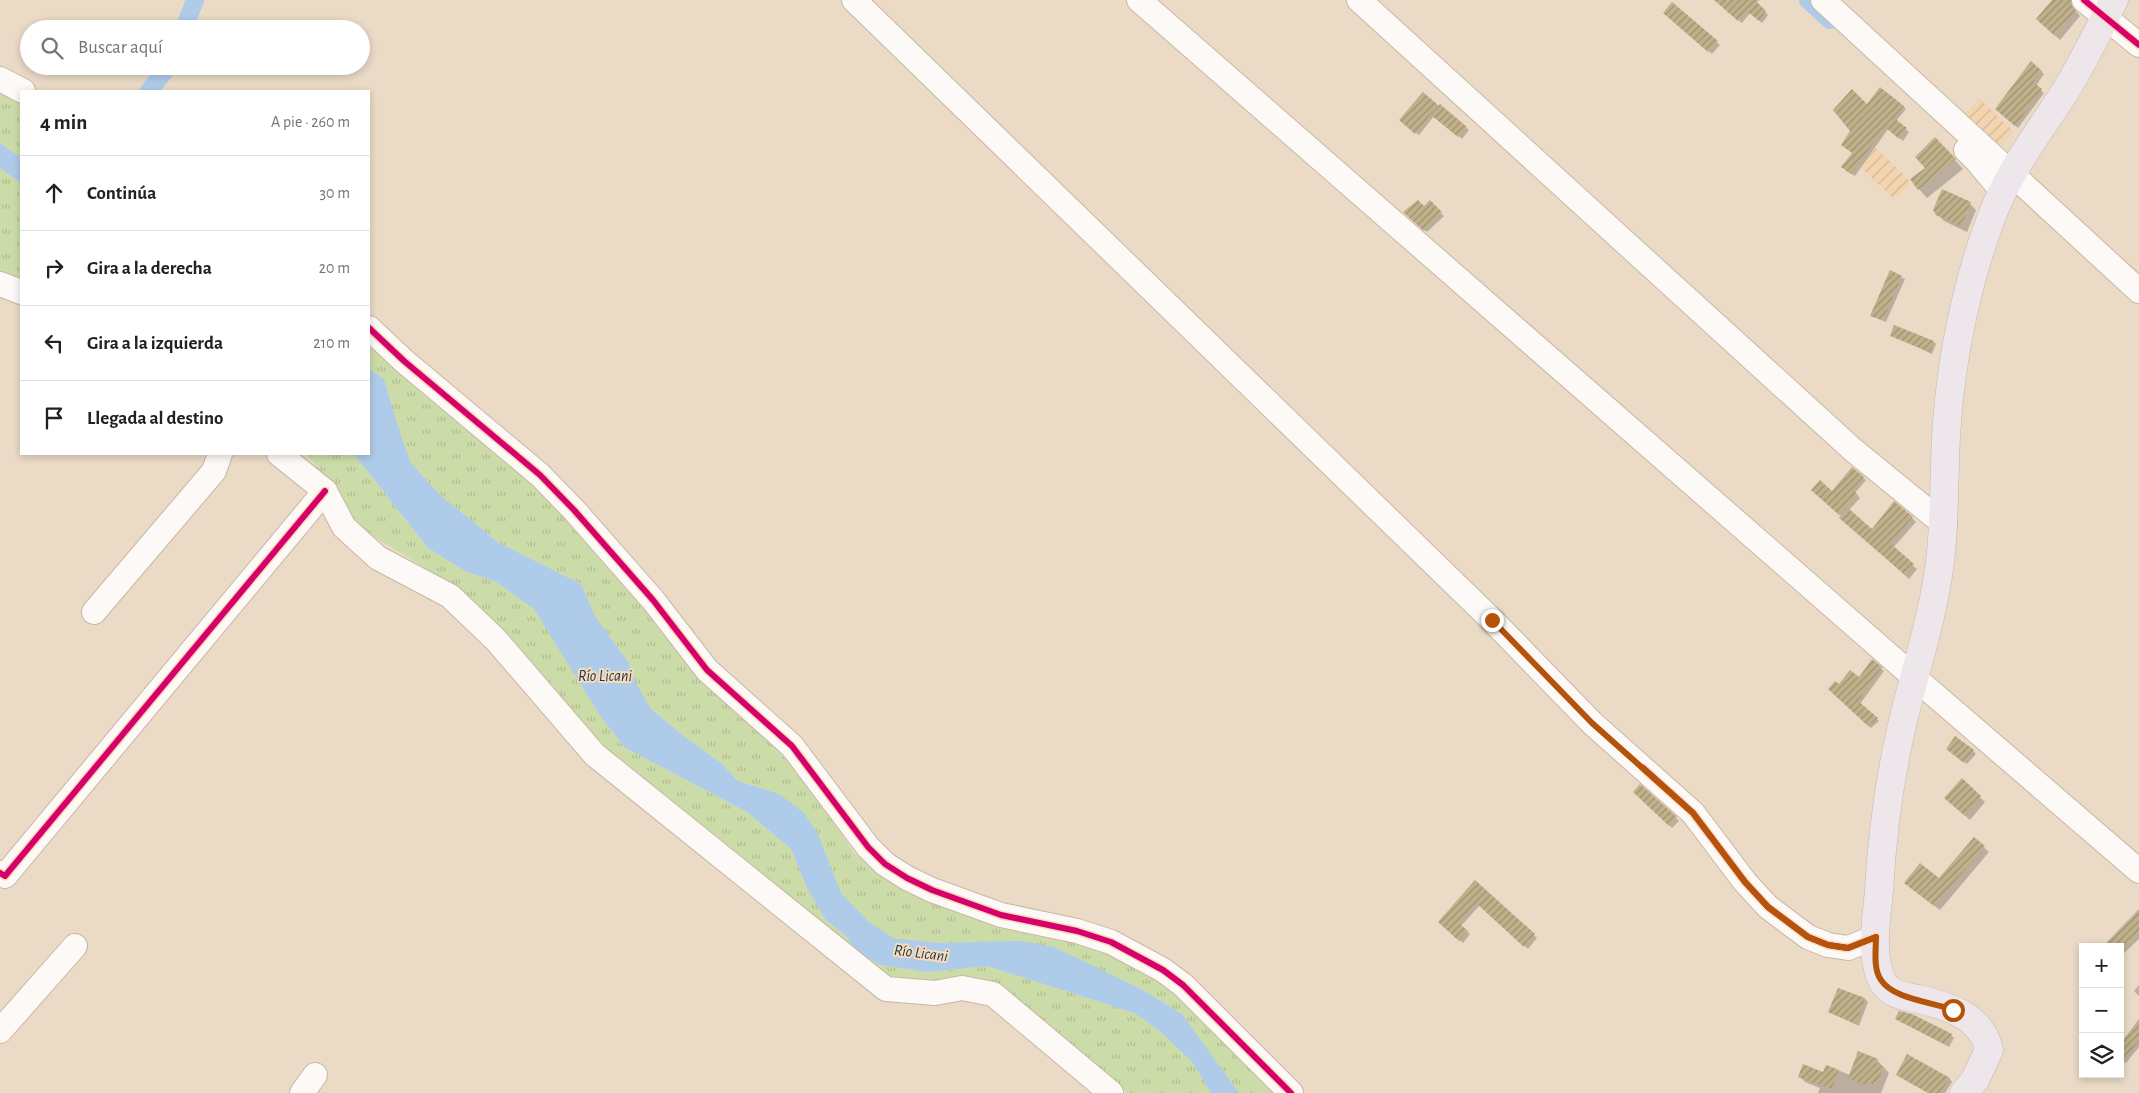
<!DOCTYPE html>
<html lang="es">
<head>
<meta charset="utf-8">
<style>
  :root { --surface:#fff; --page:#f2f2f2; --text:#202124; --muted:#757577; --line:#e0e0e0 }
  body { margin:0; font-family:"Alegreya Sans",sans-serif; background:var(--page); color:var(--text) }
  .controls { position:absolute; right:15px; bottom:15px; display:grid; overflow:hidden; border-radius:0px; box-shadow:0 2px 8px #0003 }
  .controls button { width:45px; height:45px; display:grid; place-items:center; padding:0; border:0; border-bottom:1px solid var(--line); background:var(--surface); color:var(--text); font:25px sans-serif }
  .stop { position:absolute; width:15px; height:15px; margin:-11px; border:4px solid #b45309; border-radius:50%; background:#fff }
  .stop.end { background:#b45309; border-color:#fff; box-shadow:0 1px 5px #0008 }
  .list { margin:0; padding:0; list-style:none }
  h2 { display:flex; justify-content:space-between; align-items:center; height:65px; margin:0; padding:0 20px; font-size:21px }
  h2 small { font-size:16px; font-weight:400; color:var(--muted) }
  .list li { display:grid; grid-template-columns:32px 1fr auto; gap:15px; align-items:center; box-sizing:border-box; height:75px; padding:0 20px; border-top:1px solid var(--line) }
  .list b { display:block; font-size:19px; white-space:nowrap }
  .list em { font-size:16px; font-style:normal; color:var(--muted) }
  .icon { flex:none; width:28px; height:28px; fill:none; stroke:currentColor; stroke-width:2; stroke-linecap:round; stroke-linejoin:round }
  .map { position:relative; flex:none; width:2139px; height:1093px; overflow:hidden }
  .search { position:absolute; background:var(--surface); box-shadow:0 2px 8px #0003; left:20px; top:20px; width:350px; height:55px; display:flex; align-items:center; gap:12px; box-sizing:border-box; padding:0 18px; border-radius:28px; color:var(--muted); font-size:19px }
  .panel { position:absolute; background:var(--surface); box-shadow:0 2px 8px #0003; left:20px; top:90px; width:350px; height:365px; border-radius:0px }
  .map>svg:first-child { display:block }
  .industrial { fill:url(#industrial-furrows) }
  .grass { fill:url(#grass-tufts) }
  .water { fill:#aecbea }
  .shadow { fill:#0003 }
  .lines { fill:none; stroke-linecap:round; stroke-linejoin:round }
  .canal { stroke:#aecbea; stroke-width:18 }
  .building { fill:url(#building-hatch) }
  .minor-casing { stroke:#c8b8a4; stroke-width:26 }
  .major-casing { stroke:#c4baac; stroke-width:29 }
  .minor { stroke:#fcf9f6; stroke-width:24 }
  .major { stroke:#ede6eb; stroke-width:28 }
  .cycleway-casing { stroke:#f9dbb7; stroke-width:9 }
  .cycleway { stroke:#d6006c; stroke-width:6 }
  .route { stroke:#b45309; stroke-width:6 }
  .labels { text-anchor:middle; stroke-width:4; stroke-linejoin:round; paint-order:stroke }
  .water-label { font-size:16px; font-style:italic; fill:#133658; stroke:#f9dbb7 }
</style>
</head>
<body>
<div class="map">
<svg width="2139" height="1093" viewBox="0 0 2139 1093">
  <defs>
    <pattern id="industrial-furrows" width="10" height="10" patternUnits="userSpaceOnUse" patternTransform="scale(1.25)"><rect width="10" height="10" fill="#f4d4ae"/><path d="M-1 1l2-2M0 10L10 0M9 11l2-2" fill="none" stroke="#d2b694"/></pattern>
    <pattern id="grass-tufts" width="24" height="20" patternUnits="userSpaceOnUse" patternTransform="scale(1.25)"><rect width="24" height="20" fill="#ccdca8"/><path d="M3 7l-1-3M5 7V3M7 7l1-3M15 17l-1-3M17 17v-4M19 17l1-3" fill="none" stroke="#b0bd8f"/></pattern>
    <pattern id="building-hatch" width="6" height="6" patternUnits="userSpaceOnUse" patternTransform="scale(1.25)"><rect width="6" height="6" fill="#c0b18b"/><path d="M-1 1l2-2M0 6l6-6M5 7l2-2" fill="none" stroke="#9d9070"/></pattern>
  </defs>
  <rect width="100%" height="100%" fill="#eadac6"/>
  <g class="industrial">
    <path d="M1979,98L2014,132L1997,149L1963,117Z"/>
    <path d="M1876,148L1911,182L1894,199L1860,167Z"/>
  </g>
  <g class="grass">
    <path d="M0,85L21,100V158L0,143Z"/>
    <path d="M0,168L21,183V282L5,272H0Z"/>
    <path d="M369,335L526,476L807,783L854,853L925,901L1017,928L1096,947L1165,982L1277,1093H1239L1182,1014L1141,989L1101,970L939,943L893,938L869,922L841,893L818,834L779,794L738,781L721,763L686,738L651,709L635,681L629,663L595,616L581,584L499,543L440,495L411,463L399,430L384,379L369,369Z"/>
    <path d="M307,454H354L428,548L465,571L496,582L535,609L599,714L624,747L747,812L791,849L808,890L825,919L847,937L855,950L880,965L928,972L987,966L1134,1013L1159,1030L1193,1063L1211,1093H1127L1023,1007L883,974L805,913L747,861L638,774L609,755L541,673L460,589L363,530Z"/>
  </g>
  <g class="water">
    <path d="M0,143L21,158V183L0,168Z"/>
    <path d="M369,369L384,379L399,430L411,463L440,495L499,543L581,584L595,616L629,663L635,681L651,709L686,738L721,763L738,781L779,794L804,813L818,834L841,893L869,922L893,938L939,943L1023,941L1054,947L1141,989L1182,1014L1239,1093H1211L1193,1063L1159,1030L1134,1013L987,966L928,972L880,965L855,950L847,937L825,919L808,890L791,849L747,812L624,747L599,714L534,609L496,582L465,571L428,548L354,454H369Z"/>
  </g>
  <g class="shadow">
    <path d="M1715,0H1753L1768,15L1762,23L1750,13L1742,23Z"/>
    <path d="M2053,0H2076L2075,10L2080,16L2060,40L2038,19Z"/>
    <path d="M1672,4L1720,45L1712,54L1665,13Z"/>
    <path d="M2041,71L2044,74L2036,86L2044,93L2018,128L1999,112Z"/>
    <path d="M1423,94L1469,130L1462,139L1434,116L1419,135L1403,123Z"/>
    <path d="M1867,106H1903L1906,109L1896,121L1909,132L1903,141L1888,129L1855,176L1845,170L1854,153Z"/>
    <path d="M1943,147L1963,169L1927,198L1919,189L1927,168Z"/>
    <path d="M1430,202L1444,216L1427,232L1405,212L1424,207Z"/>
    <path d="M1970,204L1976,210L1967,232L1944,221L1937,214Z"/>
    <path d="M1890,272L1905,279L1886,322L1871,316Z"/>
    <path d="M1891,335L1934,342L1936,344L1932,354Z"/>
    <path d="M1863,478L1866,480L1855,493L1860,498L1849,510L1872,530L1912,518L1916,522L1893,548L1917,569L1909,579L1813,490L1832,493Z"/>
    <path d="M1872,661L1884,671L1860,704L1879,721L1871,728L1829,689L1860,678Z"/>
    <path d="M1950,751H1973L1976,754L1967,764Z"/>
    <path d="M1962,780L1985,802L1970,820L1950,802Z"/>
    <path d="M1640,786L1679,821L1672,828L1635,792Z"/>
    <path d="M1974,839L1989,852L1940,910L1911,888L1939,880Z"/>
    <path d="M1475,882L1537,938L1528,949L1480,905L1461,926L1470,934L1463,943L1440,922Z"/>
    <path d="M2139,911V939L2120,957V947Z"/>
    <path d="M2139,985V996L2134,991Z"/>
    <path d="M1839,990L1865,999L1868,1002L1859,1026L1829,1012Z"/>
    <path d="M1896,1019L1951,1035L1954,1038L1949,1047Z"/>
    <path d="M2139,1021V1047L2126,1063L2120,1059V1042L2122,1044Z"/>
    <path d="M1907,1056L1950,1079L1952,1082L1945,1093H1928Z"/>
    <path d="M1877,1060L1889,1073L1881,1093H1818L1820,1088L1805,1082L1800,1076L1824,1074L1827,1066L1850,1075Z"/>
  </g>
  <g class="lines">
    <g class="canal">
      <path d="M1808,0L1830,20"/>
      <path d="M184,29L195,0"/>
      <path d="M149,91L169,66"/>
    </g>
  </g>
  <g class="building">
    <path d="M1714,0H1759L1757,2L1766,11L1759,21L1748,12L1738,21Z"/>
    <path d="M2052,0H2071V5L2076,11L2055,36L2036,19Z"/>
    <path d="M1672,2L1718,41L1708,52L1663,13Z"/>
    <path d="M2031,61L2042,71L2033,82L2042,89L2015,126L1995,109Z"/>
    <path d="M1880,87L1904,106L1894,118L1907,128L1899,139L1885,127L1851,174L1841,167L1852,153L1841,145L1850,131L1833,110L1852,89L1867,104Z"/>
    <path d="M1423,92L1438,105L1415,134L1399,120Z"/>
    <path d="M1440,104L1467,127L1458,137L1431,115Z"/>
    <path d="M1935,137L1956,159L1918,190L1910,179L1925,168L1915,157Z"/>
    <path d="M1942,189L1971,202L1961,227L1936,215L1933,210Z"/>
    <path d="M1418,200L1424,206L1430,200L1442,212L1424,231L1403,212Z"/>
    <path d="M1890,270L1902,276L1883,320L1870,316Z"/>
    <path d="M1894,325L1934,341L1930,352L1890,336Z"/>
    <path d="M1852,467L1864,477L1853,490L1858,495L1839,515L1811,490L1820,480L1832,491Z"/>
    <path d="M1894,501L1913,517L1890,543L1914,564L1905,575L1839,518L1848,508L1872,529Z"/>
    <path d="M1872,659L1882,667L1858,701L1878,718L1868,726L1828,689L1835,681L1839,684L1850,670L1859,677Z"/>
    <path d="M1955,736L1974,750L1964,763L1946,749Z"/>
    <path d="M1962,778L1981,796L1965,816L1944,798Z"/>
    <path d="M1640,784L1677,817L1669,826L1633,792Z"/>
    <path d="M1974,837L1985,846L1934,906L1904,883L1920,863L1939,878Z"/>
    <path d="M1475,880L1535,934L1524,947L1476,903L1459,923L1468,931L1459,941L1438,922Z"/>
    <path d="M2139,909V933L2125,947H2102Z"/>
    <path d="M1838,988L1865,998L1856,1024L1828,1012Z"/>
    <path d="M1899,1011L1912,1014L1952,1034L1946,1045L1895,1019Z"/>
    <path d="M2139,1019V1041L2120,1064V1044Z"/>
    <path d="M1858,1051L1878,1059L1876,1063L1884,1067L1876,1086L1869,1082L1867,1086L1848,1078Z"/>
    <path d="M1907,1054L1950,1078L1940,1093H1928L1896,1075Z"/>
    <path d="M1803,1064L1823,1072L1826,1065L1839,1070L1832,1089L1798,1077Z"/>
  </g>
  <g class="lines">
    <defs>
      <g id="minor">
        <path d="M854,0L1492,620L1592,723L1693,813L1745,882L1768,907L1808,937L1828,945L1848,948L1876,937"/>
        <path d="M1139,0L1915,678L2139,871"/>
        <path d="M1359,0L1852,449L1945,525"/>
        <path d="M1823,0L2139,291"/>
        <path d="M2084,0L2139,45"/>
        <path d="M0,79L23,91"/>
        <path d="M1966,150L1977,161L2003,192"/>
        <path d="M0,284L21,292"/>
        <path d="M369,328L404,361L540,475L574,510L653,600L707,670L792,746L868,847L885,864L907,878L932,890L1001,915L1077,931L1111,942L1163,970L1183,985L1291,1093"/>
        <path d="M279,454L325,491L344,527L378,558L450,596L496,640L595,755L886,989L935,993L962,988L993,994L1111,1093"/>
        <path d="M94,612L214,471L220,454"/>
        <path d="M0,873L5,876L325,491"/>
        <path d="M0,1031L75,946"/>
        <path d="M302,1093L315,1075"/>
      </g>
      <path id="major" d="M1964,1093L1975,1080L1989,1050C1982,1016 1948,1006 1918,999C1909,997 1898,996 1890,990C1882,984 1879,975 1877,965C1872,942 1877,914 1879,890C1882,839 1888,789 1899,739C1911,682 1931,627 1939,569C1946,521 1943,472 1947,423C1951,360 1967,283 1989,224C2005,177 2034,139 2061,98C2081,67 2097,33 2114,0"/>
    </defs>
    <use href="#minor" class="minor-casing"/>
    <use href="#major" class="major-casing"/>
    <use href="#minor" class="minor"/>
    <use href="#major" class="major"/>
    <defs>
      <g id="cycleway">
        <path d="M2084,0L2139,45"/>
        <path d="M369,328L404,361L540,475L574,510L653,600L707,670L792,746L868,847L885,864L907,878L932,890L1001,915L1077,931L1111,942L1163,970L1183,985L1291,1093"/>
        <path d="M1643,768L1693,813L1745,882L1768,907L1808,937L1828,945L1848,948L1876,937"/>
        <path d="M0,873L5,876L325,491"/>
      </g>
    </defs>
    <use href="#cycleway" class="cycleway-casing"/>
    <use href="#cycleway" class="cycleway"/>
  </g>
  <g class="lines">
    <path class="route" d="M1492,620L1592,723L1693,813L1745,882L1768,907L1808,937L1828,945L1848,948L1876,937C1876,950 1873,969 1881,980C1893,999 1932,1002 1953,1010"/>
  </g>
  <g class="labels">
    <g class="water-label">
      <text x="605" y="681">Río Licani</text>
      <text transform="translate(921 952) rotate(7)" y="6">Río Licani</text>
    </g>
  </g>
</svg>
<div class="controls">
<button>+</button>
<button>−</button>
<button><svg class="icon" aria-label="layers" viewBox="0 0 24 24"><path d="M12 4l9 5-9 5-9-5zM3 14l9 5 9-5"/></svg></button>
</div>
<div class="stop" style="left:1953px;top:1010px"></div>
<div class="stop end" style="left:1492px;top:620px"></div>
<div class="search"><svg class="icon" aria-label="search" viewBox="0 0 24 24"><circle cx="10" cy="10" r="6"/><path d="M15 15l6 6"/></svg>Buscar aquí</div>
<section class="panel">
<h2>4 min<small>A pie · 260 m</small></h2>
<ul class="list">
<li><svg class="icon" aria-label="ahead" viewBox="0 0 24 24"><path d="M12 20V5M6 11l6-6 6 6"/></svg><div><b>Continúa</b></div><em>30 m</em></li>
<li><svg class="icon" aria-label="right" viewBox="0 0 24 24"><path d="M7 20v-9h11M14 6l5 5-5 5"/></svg><div><b>Gira a la derecha</b></div><em>20 m</em></li>
<li><svg class="icon" aria-label="left" viewBox="0 0 24 24"><path d="M17 20v-9H6M10 6l-5 5 5 5"/></svg><div><b>Gira a la izquierda</b></div><em>210 m</em></li>
<li><svg class="icon" aria-label="arrive" viewBox="0 0 24 24"><path d="M6 21V4h12l-3 4 3 4H6"/></svg><div><b>Llegada al destino</b></div></li>
</ul>
</section>
</div>
</body>
</html>
